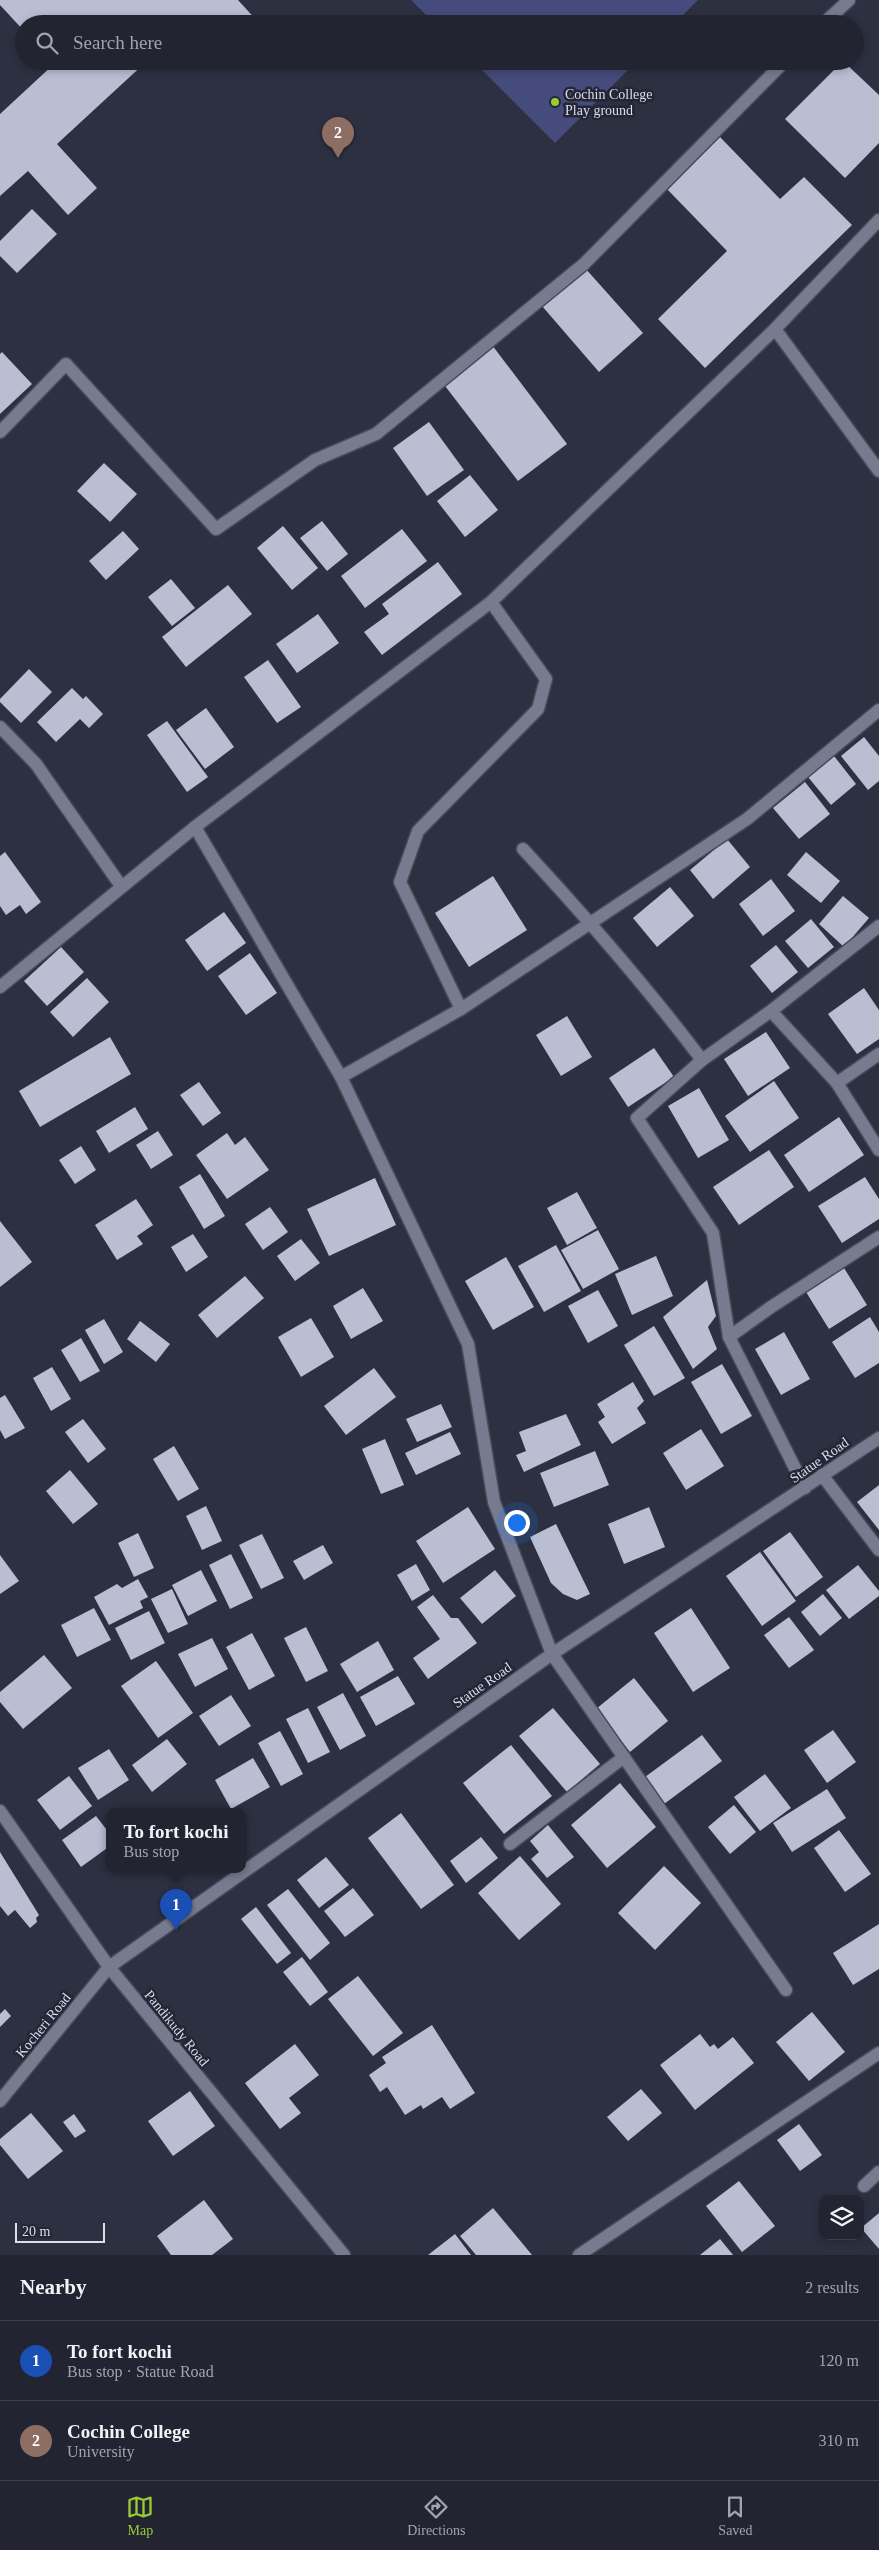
<!DOCTYPE html>
<html lang="en">
<head>
<meta charset="utf-8">
<style>
  :root { --surface:#222431; --page:#2e303d; --text:#f1f3f6; --muted:#a2a4ab; --line:#3f414d; --accent:#99cb36 }
  body { margin:0; font-family:Georgia,serif; background:var(--page); color:var(--text) }
  .controls { position:absolute; right:15px; bottom:15px; display:grid; overflow:hidden; border-radius:10px; box-shadow:0 2px 8px #0003 }
  .controls button { width:45px; height:45px; display:grid; place-items:center; padding:0; border:0; border-bottom:1px solid var(--line); background:var(--surface); color:var(--text); font:25px sans-serif }
  .scale { position:absolute; left:15px; bottom:12px; width:90px; box-sizing:border-box; padding-left:5px; border:2px solid #dcdee9; border-top:0; font-size:14px; line-height:18px; white-space:nowrap; color:#dcdee9; -webkit-text-stroke:4px #232636; paint-order:stroke }
  .you { position:absolute; left:516px; top:1522px; width:18px; height:18px; margin:-12px; border:4px solid #fff; border-radius:50%; background:#1a73e8; box-shadow:0 0 0 8px #1a73e833 }
  .badge { display:grid; place-items:center; width:32px; height:32px; border-radius:50%; background:var(--accent); color:#fff; font-size:16px; font-weight:700 }
  .pin { position:absolute; translate:-50% -41px; filter:drop-shadow(0 1px 2px #0008) }
  .pin::after { content:''; position:absolute; top:26px; width:18px; height:15px; background:inherit; clip-path:polygon(0 0,100% 0,50% 100%) }
  .popup { position:absolute; left:106px; top:1808px; width:140px; height:65px; box-sizing:border-box; display:grid; place-content:center; border-radius:10px; background:var(--surface); filter:drop-shadow(0 1px 4px #0005); font-size:16px; white-space:nowrap; color:var(--muted) }
  .popup b { font-size:19px; color:var(--text) }
  .popup::after { content:''; position:absolute; left:50%; top:100%; margin-left:-10px; border:10px solid transparent; border-top-color:var(--surface) }
  .list { margin:0; padding:0; list-style:none }
  h2 { display:flex; justify-content:space-between; align-items:center; height:65px; margin:0; padding:0 20px; font-size:21px }
  h2 small { font-size:16px; font-weight:400; color:var(--muted) }
  .list li { display:grid; grid-template-columns:32px 1fr auto; gap:15px; align-items:center; box-sizing:border-box; height:80px; padding:0 20px; border-top:1px solid var(--line) }
  .list b { display:block; font-size:19px; white-space:nowrap }
  .list p { margin:0; font-size:16px; white-space:nowrap; color:var(--muted) }
  .list em { font-size:16px; font-style:normal; color:var(--muted) }
  .icon { flex:none; width:28px; height:28px; fill:none; stroke:currentColor; stroke-width:2; stroke-linecap:round; stroke-linejoin:round }
  .map { position:relative; flex:none; width:879px; height:2255px; overflow:hidden }
  .search { position:absolute; background:var(--surface); box-shadow:0 2px 8px #0003; left:15px; right:15px; top:15px; height:55px; display:flex; align-items:center; gap:12px; box-sizing:border-box; padding:0 18px; border-radius:28px; color:var(--muted); font-size:19px }
  .sheet { height:225px; background:var(--surface) }
  nav { display:flex; justify-content:space-around; align-items:center; box-sizing:border-box; height:70px; border-top:1px solid var(--line); background:var(--surface); font-size:14px; color:var(--muted) }
  nav a { display:grid; justify-items:center; gap:2px }
  nav .on { color:var(--accent) }
  .map>svg:first-child { display:block }
  .green { fill:#454b7c }
  .building { fill:#b9bed3 }
  .lines { fill:none; stroke-linecap:round; stroke-linejoin:round }
  .street-casing { stroke:#494b59; stroke-width:15 }
  .secondary-casing { stroke:#494b59; stroke-width:15 }
  .street { stroke:#777b8f; stroke-width:12 }
  .secondary { stroke:#777b8f; stroke-width:12 }
  .poi-dot { fill:#99cb36; stroke:#232636; stroke-width:2 }
  .labels { text-anchor:middle; stroke-width:5; stroke-linejoin:round; paint-order:stroke }
  .poi-label { font-size:14px; fill:#dcdee9; stroke:#232636; text-anchor:start }
  .street-label { font-size:14px; fill:#dcdee9; stroke:#232636 }
</style>
</head>
<body>
<div class="map">
<svg width="879" height="2255" viewBox="0 0 879 2255">
  <rect width="100%" height="100%" fill="#2d3041"/>
  <g class="green">
    <path d="M411,0H698L674,24H435Z"/>
    <path d="M473,61H637L555,143Z"/>
  </g>
  <g class="building">
    <path d="M0,0H238L260,24H24V31L0,5Z"/>
    <path d="M51,61H147L57,144L97,188L68,215L28,171L0,196V114L54,64Z"/>
    <path d="M843,61L879,95V143L845,178L785,119Z"/>
    <path d="M720,137L780,199L804,177L852,225L705,368L658,319L727,251L667,189Z"/>
    <path d="M32,209L57,234L17,273L0,256V241Z"/>
    <path d="M585,268L643,333L599,372L542,306Z"/>
    <path d="M492,345L567,444L518,481L442,382Z"/>
    <path d="M2,352L32,384L0,414V354Z"/>
    <path d="M429,422L464,470L427,496L393,448Z"/>
    <path d="M104,463L137,494L110,522L77,491Z"/>
    <path d="M470,475L498,510L465,537L437,501Z"/>
    <path d="M322,521L348,554L327,571L300,538Z"/>
    <path d="M283,526L318,568L292,590L257,548Z"/>
    <path d="M402,529L427,561L365,608L341,576Z"/>
    <path d="M123,531L139,549L106,580L89,561Z"/>
    <path d="M438,562L462,594L382,655L364,632L389,614L382,604Z"/>
    <path d="M171,579L195,608L172,626L148,597Z"/>
    <path d="M228,585L252,614L186,667L162,637Z"/>
    <path d="M318,614L339,643L297,673L276,644Z"/>
    <path d="M268,660L301,707L277,723L244,677Z"/>
    <path d="M29,669L52,692L21,723L0,702V699Z"/>
    <path d="M72,688L83,699L86,696L103,714L89,728L80,719L56,742L37,722Z"/>
    <path d="M206,708L234,747L205,769L176,730Z"/>
    <path d="M167,721L208,777L187,792L147,735Z"/>
    <path d="M864,737L879,756V781L868,790L841,756Z"/>
    <path d="M834,756L856,784L831,805L808,777Z"/>
    <path d="M805,782L830,814L799,839L773,808Z"/>
    <path d="M727,839L750,867L713,899L690,870Z"/>
    <path d="M5,852L41,902L26,914L20,905L6,915L0,906V856Z"/>
    <path d="M806,852L840,881L821,903L787,875Z"/>
    <path d="M493,876L527,930L469,967L435,913Z"/>
    <path d="M771,879L795,911L763,936L739,904Z"/>
    <path d="M670,887L694,916L657,947L633,918Z"/>
    <path d="M843,896L869,918L844,947L819,924Z"/>
    <path d="M224,912L246,943L207,971L185,940Z"/>
    <path d="M811,919L834,947L808,968L785,941Z"/>
    <path d="M776,945L798,972L772,993L750,966Z"/>
    <path d="M61,947L84,972L47,1006L24,981Z"/>
    <path d="M250,953L277,993L246,1015L218,976Z"/>
    <path d="M87,978L109,1002L73,1037L50,1012Z"/>
    <path d="M864,988L879,1010V1039L857,1054L828,1014Z"/>
    <path d="M567,1016L592,1057L561,1076L536,1035Z"/>
    <path d="M766,1032L790,1068L748,1096L724,1059Z"/>
    <path d="M110,1037L131,1074L40,1127L19,1091Z"/>
    <path d="M654,1048L674,1077L628,1107L609,1078Z"/>
    <path d="M774,1081L799,1118L750,1152L725,1116Z"/>
    <path d="M199,1082L221,1113L203,1126L180,1095Z"/>
    <path d="M699,1088L729,1140L698,1158L668,1106Z"/>
    <path d="M135,1107L148,1129L109,1153L96,1131Z"/>
    <path d="M839,1117L864,1155L809,1192L784,1155Z"/>
    <path d="M158,1131L173,1155L151,1169L136,1145Z"/>
    <path d="M227,1133L235,1145L245,1137L269,1170L227,1199L196,1155Z"/>
    <path d="M81,1146L96,1170L75,1184L59,1160Z"/>
    <path d="M769,1150L794,1187L739,1225L713,1187Z"/>
    <path d="M200,1174L225,1216L204,1229L179,1187Z"/>
    <path d="M865,1177L879,1199V1219L842,1243L818,1206Z"/>
    <path d="M375,1178L396,1225L329,1256L307,1209Z"/>
    <path d="M577,1192L597,1228L567,1245L547,1208Z"/>
    <path d="M136,1199L153,1225L137,1236L143,1244L117,1260L95,1225Z"/>
    <path d="M270,1207L288,1232L263,1250L245,1224Z"/>
    <path d="M0,1221L32,1262L0,1287Z"/>
    <path d="M598,1230L619,1269L583,1289L561,1250Z"/>
    <path d="M193,1234L208,1257L186,1272L171,1247Z"/>
    <path d="M301,1239L320,1263L295,1281L277,1256Z"/>
    <path d="M556,1245L581,1291L544,1312L518,1266Z"/>
    <path d="M656,1256L673,1296L632,1315L615,1274Z"/>
    <path d="M506,1257L534,1307L493,1330L465,1281Z"/>
    <path d="M844,1268L867,1305L829,1329L806,1292Z"/>
    <path d="M245,1276L264,1298L217,1338L198,1315Z"/>
    <path d="M707,1280L716,1316L708,1327L717,1349L693,1369L663,1317Z"/>
    <path d="M363,1288L383,1321L351,1339L333,1306Z"/>
    <path d="M598,1290L618,1326L588,1343L568,1306Z"/>
    <path d="M870,1317L879,1332V1363L855,1378L832,1342Z"/>
    <path d="M311,1318L334,1357L301,1377L278,1337Z"/>
    <path d="M104,1319L123,1352L104,1364L85,1330Z"/>
    <path d="M140,1321L170,1344L156,1362L127,1339Z"/>
    <path d="M654,1326L685,1378L654,1396L624,1345Z"/>
    <path d="M784,1332L810,1379L781,1395L755,1349Z"/>
    <path d="M81,1338L100,1371L80,1382L61,1350Z"/>
    <path d="M722,1364L752,1416L721,1434L691,1382Z"/>
    <path d="M52,1367L71,1399L51,1411L33,1378Z"/>
    <path d="M374,1368L396,1397L346,1435L324,1406Z"/>
    <path d="M633,1382L644,1401L637,1408L646,1423L612,1444L598,1422L605,1417L597,1404Z"/>
    <path d="M5,1395L25,1428L5,1439L0,1430V1398Z"/>
    <path d="M441,1404L452,1427L417,1442L406,1419Z"/>
    <path d="M566,1414L581,1445L524,1472L516,1455L526,1451L519,1432Z"/>
    <path d="M83,1419L106,1449L88,1463L65,1432Z"/>
    <path d="M701,1429L724,1466L686,1490L663,1453Z"/>
    <path d="M450,1432L461,1454L416,1475L405,1453Z"/>
    <path d="M385,1439L404,1485L381,1494L362,1449Z"/>
    <path d="M174,1446L199,1489L178,1501L153,1459Z"/>
    <path d="M595,1451L609,1485L554,1507L540,1473Z"/>
    <path d="M70,1470L98,1504L73,1524L46,1491Z"/>
    <path d="M879,1485V1530L857,1502Z"/>
    <path d="M206,1506L222,1541L202,1550L186,1516Z"/>
    <path d="M468,1507L495,1549L443,1583L416,1541Z"/>
    <path d="M649,1507L665,1547L624,1564L608,1524Z"/>
    <path d="M556,1524L590,1594L577,1600L563,1594L551,1583L530,1537Z"/>
    <path d="M790,1532L823,1577L796,1597L763,1551Z"/>
    <path d="M138,1533L154,1568L134,1577L118,1543Z"/>
    <path d="M262,1534L284,1578L261,1589L239,1545Z"/>
    <path d="M323,1545L333,1563L304,1580L293,1561Z"/>
    <path d="M760,1552L796,1601L762,1626L726,1576Z"/>
    <path d="M231,1554L253,1598L230,1609L209,1565Z"/>
    <path d="M0,1555L19,1581L0,1594Z"/>
    <path d="M416,1564L430,1590L412,1601L397,1575Z"/>
    <path d="M858,1565L879,1591V1596L849,1619L826,1590Z"/>
    <path d="M201,1570L217,1601L188,1616L172,1585Z"/>
    <path d="M495,1570L516,1596L482,1624L460,1598Z"/>
    <path d="M138,1579L148,1597L140,1601L143,1608L109,1625L94,1597L117,1584L122,1588Z"/>
    <path d="M172,1589L188,1624L168,1633L151,1599Z"/>
    <path d="M823,1594L842,1618L820,1636L801,1612Z"/>
    <path d="M433,1595L451,1618H458L477,1643L428,1679L413,1658L440,1639L417,1607Z"/>
    <path d="M94,1608L111,1640L77,1657L61,1625Z"/>
    <path d="M691,1608L730,1668L693,1692L654,1633Z"/>
    <path d="M149,1611L165,1643L131,1660L115,1628Z"/>
    <path d="M789,1617L814,1650L789,1668L764,1635Z"/>
    <path d="M306,1627L328,1671L306,1682L284,1638Z"/>
    <path d="M252,1633L275,1676L249,1690L226,1647Z"/>
    <path d="M212,1638L228,1669L195,1687L178,1654Z"/>
    <path d="M378,1641L394,1670L357,1692L340,1664Z"/>
    <path d="M44,1655L72,1688L23,1729L0,1702V1692Z"/>
    <path d="M156,1661L193,1713L158,1738L121,1686Z"/>
    <path d="M398,1676L415,1704L376,1726L360,1697Z"/>
    <path d="M634,1678L668,1721L630,1752L596,1709Z"/>
    <path d="M343,1693L366,1736L340,1750L317,1707Z"/>
    <path d="M231,1695L251,1726L219,1746L199,1716Z"/>
    <path d="M308,1708L330,1752L308,1763L286,1719Z"/>
    <path d="M553,1708L600,1764L567,1792L519,1736Z"/>
    <path d="M833,1730L856,1762L827,1783L804,1750Z"/>
    <path d="M280,1731L303,1774L281,1786L258,1743Z"/>
    <path d="M702,1735L722,1761L664,1804L645,1777Z"/>
    <path d="M167,1739L187,1764L152,1792L132,1765Z"/>
    <path d="M511,1745L552,1796L504,1834L463,1783Z"/>
    <path d="M109,1749L129,1780L98,1800L78,1768Z"/>
    <path d="M253,1758L270,1787L231,1809L215,1780Z"/>
    <path d="M765,1774L791,1808L760,1831L734,1797Z"/>
    <path d="M69,1776L92,1806L60,1830L37,1800Z"/>
    <path d="M620,1783L656,1827L607,1868L571,1825Z"/>
    <path d="M827,1789L846,1818L792,1852L773,1823Z"/>
    <path d="M734,1805L756,1832L730,1854L708,1827Z"/>
    <path d="M401,1813L454,1885L421,1909L368,1838Z"/>
    <path d="M96,1816L110,1834V1846L81,1867L62,1840Z"/>
    <path d="M548,1825L574,1857L547,1878L531,1859L539,1852L530,1841Z"/>
    <path d="M839,1830L871,1874L845,1892L814,1848Z"/>
    <path d="M481,1837L498,1858L466,1883L450,1861Z"/>
    <path d="M0,1852L39,1915L36,1918L37,1922L30,1928L15,1910L8,1916L0,1906Z"/>
    <path d="M520,1856L561,1904L519,1940L478,1893Z"/>
    <path d="M326,1857L349,1885L319,1908L297,1880Z"/>
    <path d="M664,1866L701,1903L655,1950L618,1913Z"/>
    <path d="M353,1888L374,1915L345,1937L324,1911Z"/>
    <path d="M288,1889L330,1943L310,1960L267,1905Z"/>
    <path d="M256,1907L291,1953L277,1964L241,1919Z"/>
    <path d="M879,1924V1969L853,1985L833,1953Z"/>
    <path d="M302,1957L328,1992L310,2006L283,1972Z"/>
    <path d="M358,1976L403,2033L373,2056L328,1999Z"/>
    <path d="M5,2009L11,2016L0,2027V2014Z"/>
    <path d="M812,2012L845,2052L809,2081L776,2042Z"/>
    <path d="M432,2025L475,2093L450,2109L442,2097L423,2109L421,2105L405,2115L387,2087L380,2092L369,2075L386,2063L382,2057Z"/>
    <path d="M700,2034L710,2047L714,2044L718,2049L733,2037L754,2063L695,2110L660,2065Z"/>
    <path d="M295,2044L319,2075L289,2098L301,2113L280,2129L245,2083Z"/>
    <path d="M641,2089L662,2113L628,2141L607,2117Z"/>
    <path d="M190,2091L215,2126L173,2156L148,2121Z"/>
    <path d="M31,2113L63,2151L28,2179L0,2145V2139Z"/>
    <path d="M74,2114L86,2131L75,2138L63,2122Z"/>
    <path d="M799,2124L822,2155L800,2171L777,2140Z"/>
    <path d="M739,2181L775,2226L742,2252L706,2206Z"/>
    <path d="M204,2200L233,2239L212,2255H171L157,2236Z"/>
    <path d="M493,2208L532,2255H476L460,2236Z"/>
    <path d="M879,2213V2249L861,2228Z"/>
    <path d="M455,2234L471,2255H428Z"/>
    <path d="M720,2239L733,2255H700Z"/>
  </g>
  <g class="lines">
    <defs>
      <g id="street">
        <path d="M823,24L849,0"/>
        <path d="M775,329L879,471"/>
        <path d="M0,432L66,364L216,529L315,460L376,434L584,264L785,61"/>
        <path d="M0,727L36,764L121,886"/>
        <path d="M195,827L341,1077L468,1344L494,1502L552,1654L786,1990"/>
        <path d="M523,849C586,917 646,986 702,1060"/>
        <path d="M0,987L195,827L491,602L775,329L879,220"/>
        <path d="M461,1009L747,819L879,710"/>
        <path d="M771,1011L837,1083L879,1150"/>
        <path d="M341,1077L461,1009L400,882L418,831L538,709L546,679L491,602"/>
        <path d="M837,1083L879,1054"/>
        <path d="M729,1337L713,1233L637,1118L702,1060L771,1011L879,926"/>
        <path d="M822,1475L879,1550"/>
        <path d="M805,1488L729,1337L771,1307L879,1237"/>
        <path d="M510,1844L624,1757"/>
        <path d="M109,1967L344,2255"/>
        <path d="M864,2186L879,2172"/>
        <path d="M579,2255L879,2053"/>
      </g>
      <g id="secondary">
        <path d="M0,1811L109,1967"/>
        <path d="M0,2101L109,1967L552,1654L879,1438"/>
      </g>
    </defs>
    <use href="#street" class="street-casing"/>
    <use href="#secondary" class="secondary-casing"/>
    <use href="#street" class="street"/>
    <use href="#secondary" class="secondary"/>
  </g>
  <circle class="poi-dot" cx="555" cy="102" r="5"/>
  <g class="labels">
    <g class="poi-label">
      <text x="565" y="99">Cochin College<tspan x="565" dy="16">Play ground</tspan></text>
    </g>
    <g class="street-label">
      <text transform="translate(819 1460) rotate(-35)" y="5">Statue Road</text>
      <text transform="translate(482 1685) rotate(-35)" y="5">Statue Road</text>
      <text transform="translate(43 2025) rotate(-51)" y="5">Kocheri Road</text>
      <text transform="translate(177 2028) rotate(51)" y="5">Pandikudy Road</text>
    </g>
  </g>
</svg>
<div class="controls">
<button><svg class="icon" aria-label="layers" viewBox="0 0 24 24"><path d="M12 4l9 5-9 5-9-5zM3 14l9 5 9-5"/></svg></button>
</div>
<div class="scale">20 m</div>
<div class="you"></div>
<div class="pin badge" style="left:176px;top:1930px;background:#1a4fb4">1</div>
<div class="popup"><b>To fort kochi</b>Bus stop</div>
<div class="pin badge" style="left:338px;top:158px;background:#8d6e63">2</div>
<div class="search"><svg class="icon" aria-label="search" viewBox="0 0 24 24"><circle cx="10" cy="10" r="6"/><path d="M15 15l6 6"/></svg>Search here</div>
</div>
<section class="sheet">
<h2>Nearby<small>2 results</small></h2>
<ul class="list">
<li><span class="badge" style="background:#1a4fb4">1</span><div><b>To fort kochi</b><p>Bus stop · Statue Road</p></div><em>120 m</em></li>
<li><span class="badge" style="background:#8d6e63">2</span><div><b>Cochin College</b><p>University</p></div><em>310 m</em></li>
</ul>
</section>
<nav>
<a class="on"><svg class="icon" aria-label="map" viewBox="0 0 24 24"><path d="M3 6l6-2 6 2 6-2v14l-6 2-6-2-6 2zM9 4v14M15 6v14"/></svg>Map</a>
<a><svg class="icon" aria-label="directions" viewBox="0 0 24 24"><path d="M12 3l9 9-9 9-9-9zM9 14v-3h6M13 9l2 2-2 2"/></svg>Directions</a>
<a><svg class="icon" aria-label="saved" viewBox="0 0 24 24"><path d="M7 4h10v16l-5-4-5 4z"/></svg>Saved</a>
</nav>
</body>
</html>
